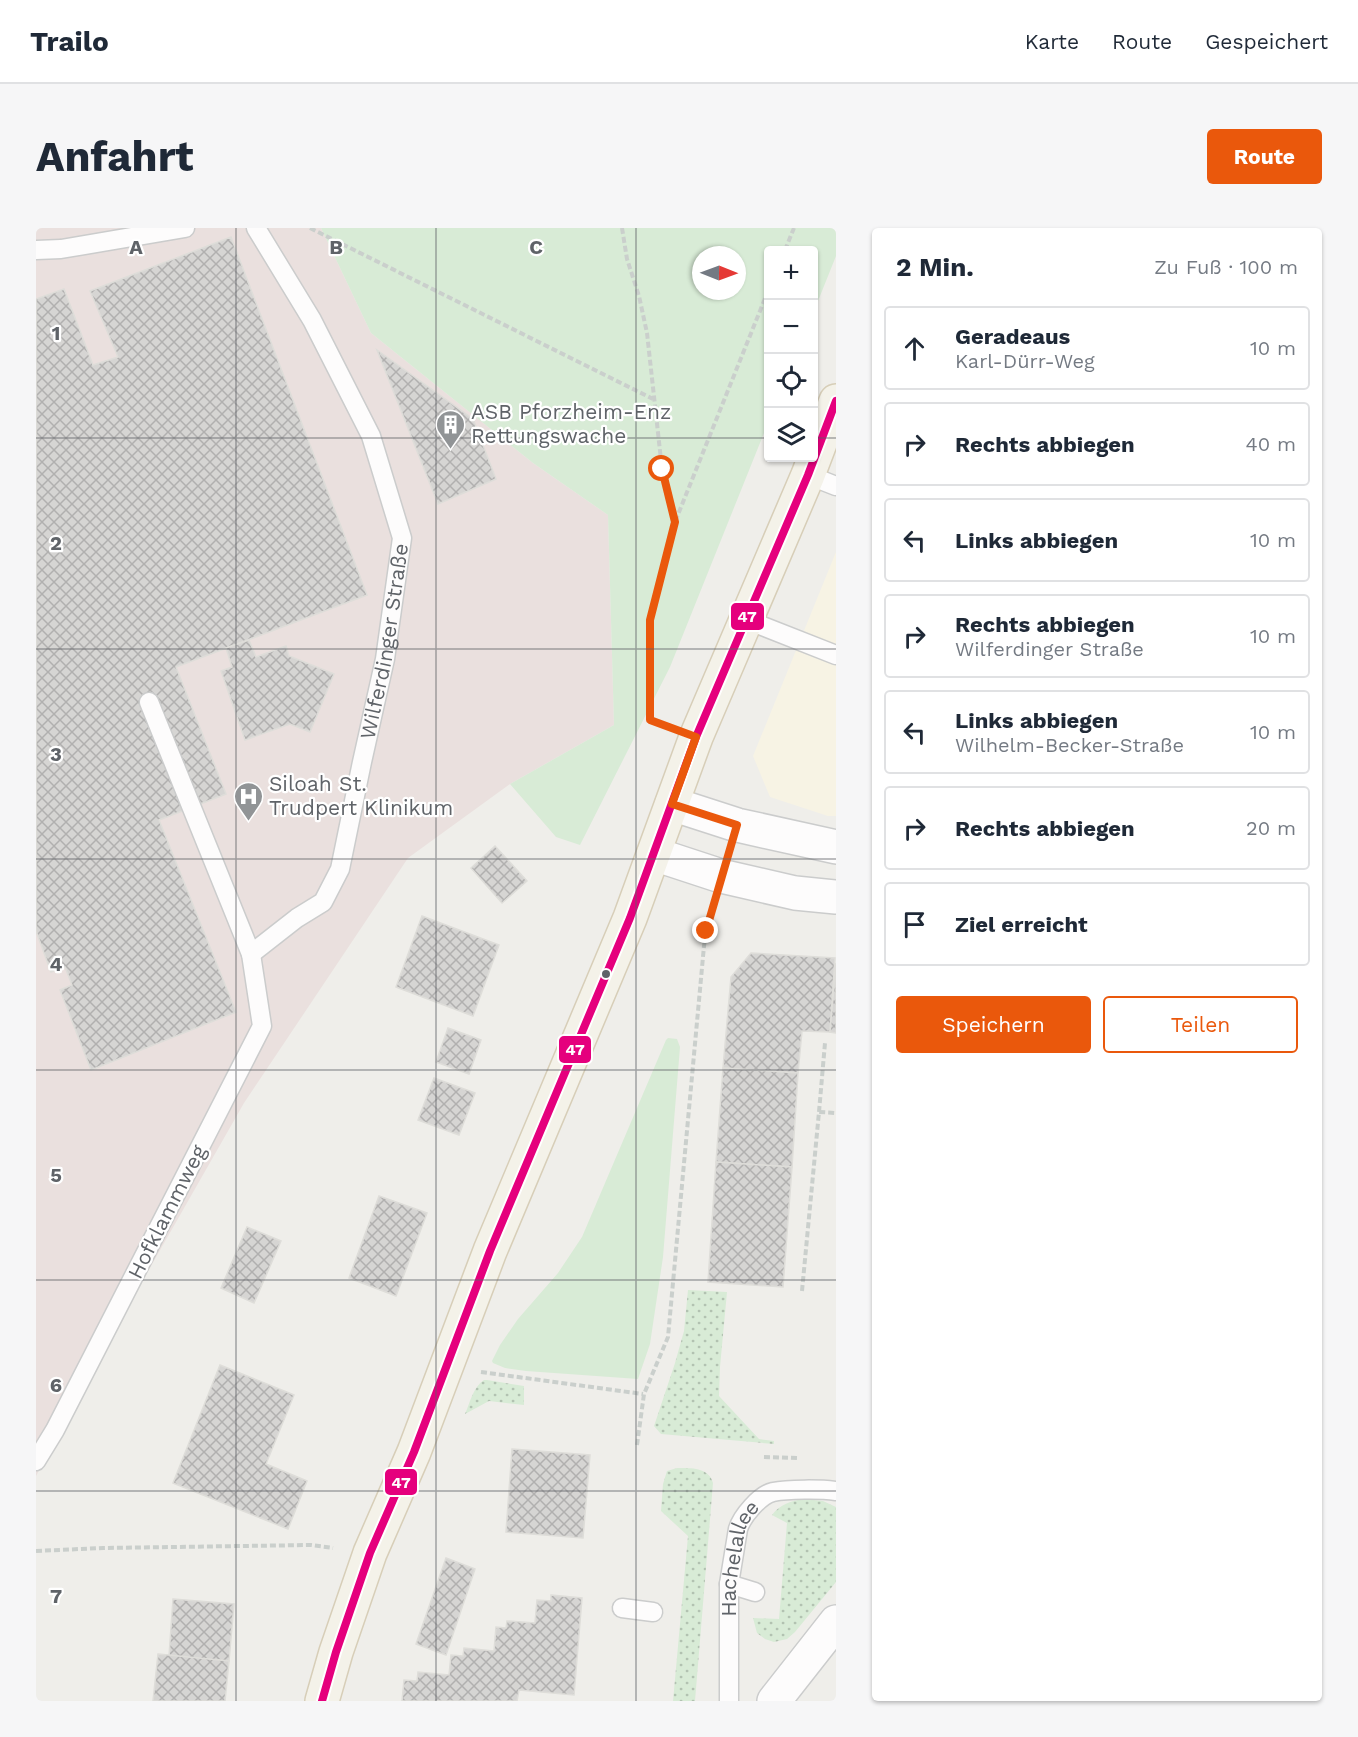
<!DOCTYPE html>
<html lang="de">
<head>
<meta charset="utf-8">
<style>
  :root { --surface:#fff; --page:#f6f6f7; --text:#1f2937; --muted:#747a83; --line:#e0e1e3; --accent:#ea580c }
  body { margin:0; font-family:"Work Sans",sans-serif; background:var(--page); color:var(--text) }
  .controls { position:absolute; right:18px; top:18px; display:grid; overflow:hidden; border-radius:6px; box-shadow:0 2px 4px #0004 }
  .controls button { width:54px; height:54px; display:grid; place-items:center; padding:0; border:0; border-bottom:2px solid var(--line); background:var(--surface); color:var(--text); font:30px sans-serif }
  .compass { position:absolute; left:656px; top:18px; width:54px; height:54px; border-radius:50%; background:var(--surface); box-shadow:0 2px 4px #0004; rotate:91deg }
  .stop { position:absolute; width:18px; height:18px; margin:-14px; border:4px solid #ea580c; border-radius:50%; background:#fff }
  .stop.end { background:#ea580c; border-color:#fff; box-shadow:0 2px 6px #0008 }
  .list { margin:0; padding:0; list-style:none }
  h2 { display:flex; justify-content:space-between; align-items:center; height:78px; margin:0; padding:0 24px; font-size:26px }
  h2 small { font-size:20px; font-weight:400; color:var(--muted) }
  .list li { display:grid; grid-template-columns:39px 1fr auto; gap:18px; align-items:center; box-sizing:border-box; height:84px; margin:0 12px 12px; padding:0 12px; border:2px solid var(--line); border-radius:6px }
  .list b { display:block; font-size:22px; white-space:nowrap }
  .list p { margin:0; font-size:20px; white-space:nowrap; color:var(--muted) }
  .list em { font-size:20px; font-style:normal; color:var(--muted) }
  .actions { display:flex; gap:12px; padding:18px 24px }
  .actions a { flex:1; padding:14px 0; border:2px solid var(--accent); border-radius:6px; text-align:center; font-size:21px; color:var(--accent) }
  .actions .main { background:var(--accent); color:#fff }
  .icon { flex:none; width:33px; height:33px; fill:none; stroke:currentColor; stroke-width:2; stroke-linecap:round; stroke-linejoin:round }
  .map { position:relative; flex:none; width:800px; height:1473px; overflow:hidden; border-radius:6px }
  header { display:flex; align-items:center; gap:36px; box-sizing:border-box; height:84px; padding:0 30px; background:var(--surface); border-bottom:2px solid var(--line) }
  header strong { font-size:28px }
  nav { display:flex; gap:33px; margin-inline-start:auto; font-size:21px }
  .intro { display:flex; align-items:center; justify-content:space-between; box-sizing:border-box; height:144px; padding:0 36px }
  h1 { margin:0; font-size:42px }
  .button { padding:15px 27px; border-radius:6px; background:var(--accent); color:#fff; font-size:21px; font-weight:700 }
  main { display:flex; gap:36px; padding:0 36px }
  aside { flex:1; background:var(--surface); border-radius:6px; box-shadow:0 2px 4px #0004 }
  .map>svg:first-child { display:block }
  .commercial { fill:#f7f3e4 }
  .medical { fill:#eae0de }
  .grass { fill:url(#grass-dots) }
  .green { fill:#d8ebd6; fill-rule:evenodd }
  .building { fill:url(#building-cross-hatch); stroke:#deddd9; stroke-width:1.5 }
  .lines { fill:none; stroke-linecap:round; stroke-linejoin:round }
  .service-casing { stroke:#cbcccc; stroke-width:21 }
  .tertiary-casing { stroke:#cbcccc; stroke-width:36 }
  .primary-casing { stroke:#d7ceb8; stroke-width:36 }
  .path { stroke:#cacfcc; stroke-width:4; stroke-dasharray:6 3; stroke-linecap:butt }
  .service { stroke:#fdfcfc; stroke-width:18 }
  .tertiary { stroke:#fdfcfc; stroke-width:33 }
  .primary { stroke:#f4f2e9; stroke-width:33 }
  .bus-1-casing { stroke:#fff; stroke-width:12 }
  .bus-1 { stroke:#e5007d; stroke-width:8 }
  .route { stroke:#ea580c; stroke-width:8 }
  .grid { fill:none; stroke:#5f6368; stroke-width:1.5; stroke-opacity:0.55 }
  .bus-dot { fill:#5f6368; stroke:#fff; stroke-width:2 }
  .labels { text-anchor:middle; stroke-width:4.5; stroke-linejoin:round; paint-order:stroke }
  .poi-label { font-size:21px; fill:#5f6368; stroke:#fff; text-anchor:start }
  .street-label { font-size:21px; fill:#5f6368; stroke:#fff }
  .grid-label { font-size:20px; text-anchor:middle; font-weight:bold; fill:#5f6368; stroke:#fff; stroke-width:4.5; stroke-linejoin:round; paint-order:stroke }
  .line-badge { stroke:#fff; stroke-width:2 }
  .badge-label { font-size:16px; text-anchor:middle; font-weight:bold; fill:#fff }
</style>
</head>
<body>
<header>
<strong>Trailo</strong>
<nav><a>Karte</a><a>Route</a><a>Gespeichert</a></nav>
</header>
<div class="intro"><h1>Anfahrt</h1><a class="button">Route</a></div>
<main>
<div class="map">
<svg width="800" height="1473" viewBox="0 0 800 1473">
  <defs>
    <pattern id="grass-dots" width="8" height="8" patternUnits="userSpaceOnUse" patternTransform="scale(1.5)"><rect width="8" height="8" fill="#d8ebd6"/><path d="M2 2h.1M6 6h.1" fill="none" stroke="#b2c2b1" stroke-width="1.8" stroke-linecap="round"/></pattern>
    <pattern id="building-cross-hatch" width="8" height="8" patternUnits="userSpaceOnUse" patternTransform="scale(1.5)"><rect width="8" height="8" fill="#d6d5d3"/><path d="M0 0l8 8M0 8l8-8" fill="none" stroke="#b1b0af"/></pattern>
  </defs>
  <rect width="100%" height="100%" fill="#efeeea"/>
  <path class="commercial" d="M800,324V588H792L734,569L717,528Z"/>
  <path class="medical" d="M0,0H285L335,105L497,235L572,287L578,497L474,556L372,630L208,875L103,1059L0,1248Z"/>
  <g class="grass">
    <path d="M652,1062L691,1064L684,1139L683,1168L723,1211L738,1213V1216L625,1206L618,1198L639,1135L648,1103Z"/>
    <path d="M448,1152H451L488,1158V1177L453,1173L429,1186C434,1175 437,1159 448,1152Z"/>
    <path d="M641,1240C654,1240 673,1239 677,1255L659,1473H637L652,1308L625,1283L627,1256L631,1243Z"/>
    <path d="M768,1271L787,1273L800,1279V1354L759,1404L751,1411L738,1414L729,1411L721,1405L717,1390L743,1391L751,1295L736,1287C744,1276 755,1273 768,1271Z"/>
  </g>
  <g class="green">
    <path d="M285,0H800V28L778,83V22H732V195L634,439L544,617L520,609L474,556L578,497L572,287L497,235L335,105ZM665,27H701V63H665Z"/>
    <path d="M632,810L641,811L644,819L627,1029L614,1116L602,1151L490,1143L469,1140L457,1135L456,1133L464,1117L482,1091L522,1045L546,1009L630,812Z"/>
  </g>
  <g class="building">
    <path d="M195,9L331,367L140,439L190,566L123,592L200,784L55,842L24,762L36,757L29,739L15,744L0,703V71L28,61L57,137L82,129L54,63Z"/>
    <path d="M341,122L437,191L460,251L402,276Z"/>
    <path d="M213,412L220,429L250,418L253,428L298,446L274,504L254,496L209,512L185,443L196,439L190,420Z"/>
    <path d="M459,618L491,653L466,675L435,640Z"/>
    <path d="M386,688L463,717L437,788L360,759Z"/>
    <path d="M715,725L799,730L794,804L766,803L762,845L687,840L695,749Z"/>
    <path d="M800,735V805L794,804Z"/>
    <path d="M412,800L445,812L433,846L400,834Z"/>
    <path d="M687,840L762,845L756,939L680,934Z"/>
    <path d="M398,850L439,865L423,907L382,892Z"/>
    <path d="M680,934L756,939L747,1059L672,1054Z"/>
    <path d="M343,968L391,985L360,1068L313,1050Z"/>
    <path d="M211,999L245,1013L218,1075L185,1060Z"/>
    <path d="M184,1137L258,1167L230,1236L271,1253L252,1301L137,1255Z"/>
    <path d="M476,1221L554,1227L547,1310L470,1304Z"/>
    <path d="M410,1330L439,1341L410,1427L380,1416Z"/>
    <path d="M515,1367L546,1370L538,1467L483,1462L481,1473H366L368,1452L381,1453L382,1444L413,1447L415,1427L427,1428L428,1420L458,1423L460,1399L470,1400L471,1393L499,1395L501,1372L515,1373Z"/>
    <path d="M137,1371L198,1376L193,1433L133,1428Z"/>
    <path d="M122,1426L193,1433L189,1473H117Z"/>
  </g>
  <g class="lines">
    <defs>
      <g id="service">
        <path d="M0,22L25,21L149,0"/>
        <path d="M772,247L800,258"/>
        <path d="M711,392L800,427"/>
        <path id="s1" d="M113,474L215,726L261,690L287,674L304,641L326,534L349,431L366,310L335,208L276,92L220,0"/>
        <path d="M0,1233L19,1202L226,798L215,726"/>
        <path d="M693,1356L719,1364"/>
        <path d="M586,1380L617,1384"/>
        <path id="s2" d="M693,1473V1356L702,1301C706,1288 724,1267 737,1264C752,1261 785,1261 800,1263"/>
      </g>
      <g id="tertiary">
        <path d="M636,576L701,597L800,619"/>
        <path d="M618,626L685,648L759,665L800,669"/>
        <path d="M738,1473L800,1394"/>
      </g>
      <path id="primary" d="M286,1473L300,1424L334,1325L378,1224L454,1023L594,690L660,509L772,247L800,173"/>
    </defs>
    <use href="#service" class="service-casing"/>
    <use href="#tertiary" class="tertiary-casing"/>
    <use href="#primary" class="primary-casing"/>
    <g class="path">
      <path d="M274,0L617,171"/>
      <path d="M586,0L591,31L603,68L611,105L626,241L639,294"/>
      <path d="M749,22L758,0"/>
      <path d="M627,497L614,492V392L639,294L732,63"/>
      <path d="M783,884L789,815"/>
      <path d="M766,1063L783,884L800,885"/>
      <path d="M445,1144L607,1166"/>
      <path d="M601,1217L608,1166L632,1109L668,718L670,703L676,683"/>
      <path d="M728,1229L763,1230"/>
      <path d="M0,1323L67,1320L275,1317L297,1320"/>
    </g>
    <use href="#service" class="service"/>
    <use href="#tertiary" class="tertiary"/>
    <use href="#primary" class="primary"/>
    <defs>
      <path id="bus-1" d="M286,1473L300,1424L334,1325L378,1224L454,1023L594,690L660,509L772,247L800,173"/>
    </defs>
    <use href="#bus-1" class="bus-1-casing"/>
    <use href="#bus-1" class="bus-1"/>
  </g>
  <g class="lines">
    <path class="route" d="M626,241L639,294L614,392V492L660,509L636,576L701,597L670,703"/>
  </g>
  <path class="grid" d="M200,0V1473M400,0V1473M600,0V1473M0,210H732M778,210H800M0,421H800M0,631H800M0,842H800M0,1052H800M0,1263H800"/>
  <defs>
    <symbol id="building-pin" viewBox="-11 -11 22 30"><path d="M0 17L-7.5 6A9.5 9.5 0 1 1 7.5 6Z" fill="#919496" stroke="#fff"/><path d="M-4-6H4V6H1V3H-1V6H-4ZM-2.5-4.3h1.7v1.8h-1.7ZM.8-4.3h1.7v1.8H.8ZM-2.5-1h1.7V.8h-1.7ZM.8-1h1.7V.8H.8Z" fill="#fff"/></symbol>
    <symbol id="hospital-pin" viewBox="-11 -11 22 30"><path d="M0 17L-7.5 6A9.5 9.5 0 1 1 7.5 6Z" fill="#919496" stroke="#fff"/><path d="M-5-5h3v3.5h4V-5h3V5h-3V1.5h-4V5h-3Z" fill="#fff"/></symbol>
  </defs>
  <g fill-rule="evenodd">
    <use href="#building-pin" x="398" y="180" width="33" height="45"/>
    <use href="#hospital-pin" x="196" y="552" width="33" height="45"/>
  </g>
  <circle class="bus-dot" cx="570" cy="746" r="5"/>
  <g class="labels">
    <g class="poi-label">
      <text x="435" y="191">ASB Pforzheim-Enz<tspan x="435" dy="24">Rettungswache</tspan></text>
      <text x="233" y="563">Siloah St.<tspan x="233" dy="24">Trudpert Klinikum</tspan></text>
    </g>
    <g class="street-label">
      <text dy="7" stroke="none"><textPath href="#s1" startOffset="630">Wilferdinger Straße</textPath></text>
      <text transform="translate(131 984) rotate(-63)" y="7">Hofklammweg</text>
      <text dy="7" stroke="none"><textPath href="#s2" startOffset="144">Hachelallee</textPath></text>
    </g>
  </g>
  <g class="grid-label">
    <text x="100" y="26">A</text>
    <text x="300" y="26">B</text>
    <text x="500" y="26">C</text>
    <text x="20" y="112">1</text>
    <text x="20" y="322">2</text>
    <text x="20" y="533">3</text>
    <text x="20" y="743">4</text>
    <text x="20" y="954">5</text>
    <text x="20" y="1164">6</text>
    <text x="20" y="1375">7</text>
  </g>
  <g class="line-badge">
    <rect x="694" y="374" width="35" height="29" rx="6" fill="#e5007d"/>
    <rect x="522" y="807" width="34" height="29" rx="6" fill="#e5007d"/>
    <rect x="348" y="1240" width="34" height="28" rx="6" fill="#e5007d"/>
  </g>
  <g class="badge-label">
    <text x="711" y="394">47</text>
    <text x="539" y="827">47</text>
    <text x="365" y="1260">47</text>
  </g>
</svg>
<div class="controls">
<button>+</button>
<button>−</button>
<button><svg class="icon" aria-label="locate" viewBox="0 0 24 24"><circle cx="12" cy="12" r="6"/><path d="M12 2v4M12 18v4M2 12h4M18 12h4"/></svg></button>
<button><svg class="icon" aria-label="layers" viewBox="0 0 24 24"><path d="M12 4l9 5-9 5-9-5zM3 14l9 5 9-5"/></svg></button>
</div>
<svg class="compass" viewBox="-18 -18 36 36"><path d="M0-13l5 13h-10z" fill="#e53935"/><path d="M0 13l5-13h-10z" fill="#747a83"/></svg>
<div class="stop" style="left:626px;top:241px"></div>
<div class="stop end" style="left:670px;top:703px"></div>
</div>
<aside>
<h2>2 Min.<small>Zu Fuß · 100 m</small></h2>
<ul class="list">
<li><svg class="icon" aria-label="ahead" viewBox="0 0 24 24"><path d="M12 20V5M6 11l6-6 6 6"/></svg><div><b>Geradeaus</b><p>Karl-Dürr-Weg</p></div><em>10 m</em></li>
<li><svg class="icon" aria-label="right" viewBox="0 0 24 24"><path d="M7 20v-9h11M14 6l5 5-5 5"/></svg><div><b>Rechts abbiegen</b></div><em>40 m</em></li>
<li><svg class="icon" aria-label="left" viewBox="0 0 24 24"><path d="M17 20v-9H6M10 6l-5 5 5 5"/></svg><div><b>Links abbiegen</b></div><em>10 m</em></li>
<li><svg class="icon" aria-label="right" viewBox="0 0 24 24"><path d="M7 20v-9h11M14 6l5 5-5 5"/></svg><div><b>Rechts abbiegen</b><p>Wilferdinger Straße</p></div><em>10 m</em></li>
<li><svg class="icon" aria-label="left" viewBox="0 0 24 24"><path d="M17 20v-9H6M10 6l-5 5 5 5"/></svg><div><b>Links abbiegen</b><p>Wilhelm-Becker-Straße</p></div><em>10 m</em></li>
<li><svg class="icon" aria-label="right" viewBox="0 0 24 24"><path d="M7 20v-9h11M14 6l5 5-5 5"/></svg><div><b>Rechts abbiegen</b></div><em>20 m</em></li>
<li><svg class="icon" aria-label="arrive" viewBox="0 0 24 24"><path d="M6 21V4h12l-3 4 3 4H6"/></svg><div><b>Ziel erreicht</b></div></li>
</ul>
<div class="actions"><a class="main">Speichern</a><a>Teilen</a></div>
</aside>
</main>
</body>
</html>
